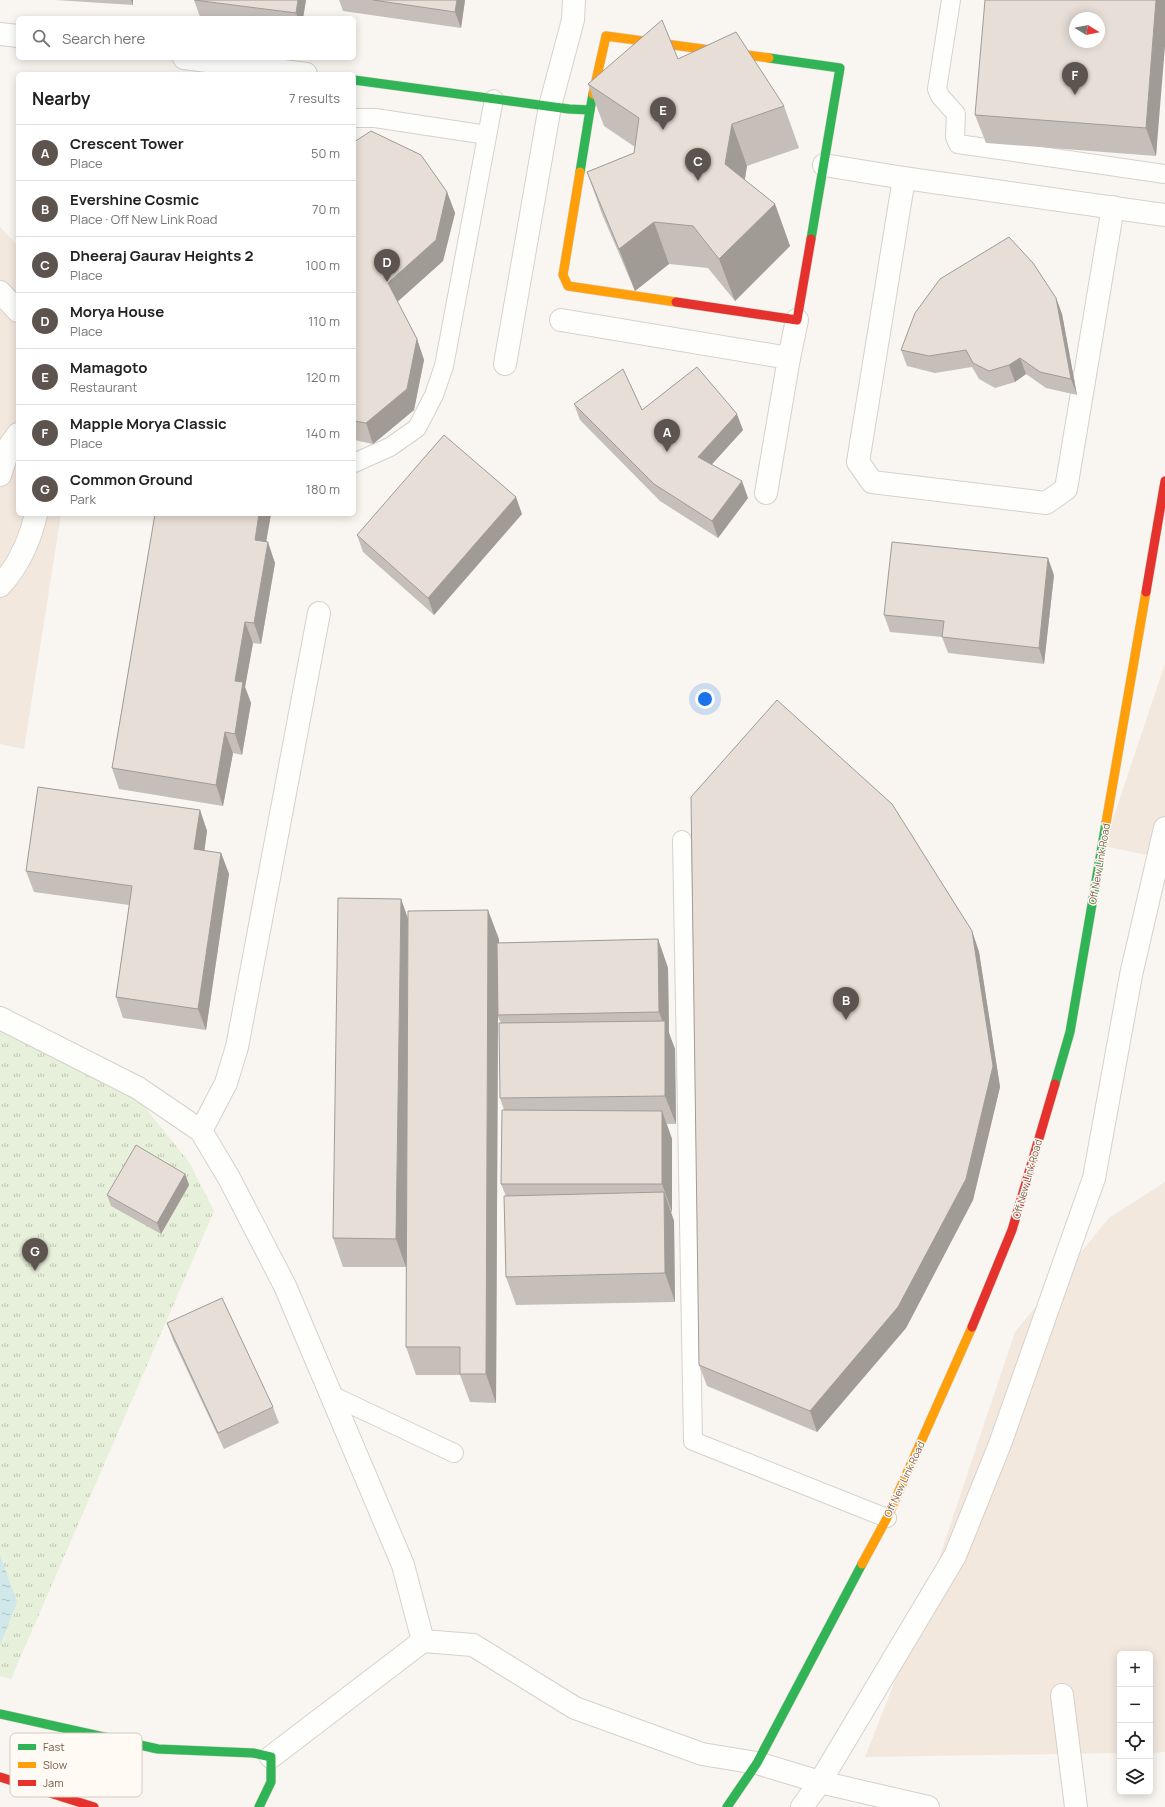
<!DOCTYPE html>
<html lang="en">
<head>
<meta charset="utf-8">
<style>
  :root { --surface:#fff; --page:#f6f6f6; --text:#222; --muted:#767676; --line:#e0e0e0; --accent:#5d544f }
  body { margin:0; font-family:Manrope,sans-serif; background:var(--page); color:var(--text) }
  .controls { position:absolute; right:12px; bottom:12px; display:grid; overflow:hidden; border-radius:6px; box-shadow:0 2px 10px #0003 }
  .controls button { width:36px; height:36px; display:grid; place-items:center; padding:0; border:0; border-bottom:1px solid var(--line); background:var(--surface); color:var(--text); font:20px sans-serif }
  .compass { position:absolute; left:1069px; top:12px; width:36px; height:36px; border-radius:50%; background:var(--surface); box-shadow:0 2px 10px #0003; rotate:100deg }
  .you { position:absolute; left:705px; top:699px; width:14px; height:14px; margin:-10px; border:3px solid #fff; border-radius:50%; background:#1a73e8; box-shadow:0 0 0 6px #1a73e833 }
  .badge { display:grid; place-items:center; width:26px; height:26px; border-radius:50%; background:var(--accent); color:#fff; font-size:13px; font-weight:700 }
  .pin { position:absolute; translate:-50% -33px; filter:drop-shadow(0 1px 2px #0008) }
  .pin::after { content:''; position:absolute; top:21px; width:14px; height:12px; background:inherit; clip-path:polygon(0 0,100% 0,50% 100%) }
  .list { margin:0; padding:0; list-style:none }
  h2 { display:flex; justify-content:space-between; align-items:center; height:52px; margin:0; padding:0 16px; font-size:17px }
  h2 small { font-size:13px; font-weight:400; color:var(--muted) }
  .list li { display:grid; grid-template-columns:26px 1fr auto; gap:12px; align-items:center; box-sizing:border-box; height:56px; padding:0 16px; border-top:1px solid var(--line) }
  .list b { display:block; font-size:15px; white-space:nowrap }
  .list p { margin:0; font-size:13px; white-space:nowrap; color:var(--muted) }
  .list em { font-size:13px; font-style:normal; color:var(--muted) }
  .icon { flex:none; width:22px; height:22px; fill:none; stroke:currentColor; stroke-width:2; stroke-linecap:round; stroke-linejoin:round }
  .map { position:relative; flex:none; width:1165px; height:1807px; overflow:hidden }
  .search { position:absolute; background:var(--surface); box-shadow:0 2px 10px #0003; left:16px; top:16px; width:340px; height:44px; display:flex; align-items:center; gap:10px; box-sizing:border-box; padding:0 14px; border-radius:6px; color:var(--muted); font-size:15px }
  .panel { position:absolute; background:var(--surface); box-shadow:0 2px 10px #0003; left:16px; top:72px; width:340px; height:444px; border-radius:6px }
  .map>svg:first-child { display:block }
  .residential { fill:#f2e8de }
  .park { fill:url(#park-tufts) }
  .water { fill:url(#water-ripples) }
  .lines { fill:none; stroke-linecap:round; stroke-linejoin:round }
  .lane-casing { stroke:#d7d1cb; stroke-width:20 }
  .street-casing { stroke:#d7d1cb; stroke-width:24 }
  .fast-casing { stroke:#d9d2cb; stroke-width:10 }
  .slow-casing { stroke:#d9d2cb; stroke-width:10 }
  .jam-casing { stroke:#d9d2cb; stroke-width:10 }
  .lane { stroke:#fefefd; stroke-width:18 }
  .street { stroke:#fefefd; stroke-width:22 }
  .fast { stroke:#30b455; stroke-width:9 }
  .slow { stroke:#ff9f0a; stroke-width:9 }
  .jam { stroke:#e5322d; stroke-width:9 }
  .wall { fill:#c6bfb9 }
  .shaded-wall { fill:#a19b96 }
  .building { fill:#e6ded7; stroke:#a19b96; fill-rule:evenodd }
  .labels { text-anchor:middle; stroke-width:3; stroke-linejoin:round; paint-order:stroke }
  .street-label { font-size:10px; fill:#7a5c4d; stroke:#fffaf3 }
  .key { fill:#fffaf3; stroke:#d7cbc1; stroke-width:1 }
  .key-label { font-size:11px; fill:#7a5c4d }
</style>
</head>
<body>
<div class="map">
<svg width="1165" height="1807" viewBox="0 0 1165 1807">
  <defs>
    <pattern id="park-tufts" width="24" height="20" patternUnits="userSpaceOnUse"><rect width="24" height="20" fill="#e7f0db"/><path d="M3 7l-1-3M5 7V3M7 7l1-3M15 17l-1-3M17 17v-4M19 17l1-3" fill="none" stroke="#c0c6b4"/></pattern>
    <pattern id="water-ripples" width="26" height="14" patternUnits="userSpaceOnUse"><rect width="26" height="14" fill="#d0e8ea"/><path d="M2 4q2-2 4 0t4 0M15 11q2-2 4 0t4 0" fill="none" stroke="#aebfc0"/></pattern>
  </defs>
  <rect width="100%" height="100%" fill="#f9f5f0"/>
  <g class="residential">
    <path d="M0,227L18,246V514H61L24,749L0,744Z"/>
    <path d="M1165,664V859L1104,846Z"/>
    <path d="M1165,1182V1752L1150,1753V1654H1120V1753L865,1757L916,1627L1015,1332L1109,1218Z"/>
  </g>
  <path class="park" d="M0,1029L135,1095L189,1162L214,1211L11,1679L0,1676Z"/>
  <path class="water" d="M0,1555L17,1602L1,1643H0Z"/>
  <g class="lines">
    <defs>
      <g id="lane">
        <path d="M951,0L937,89L940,96L956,114L955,137L958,144L1165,174"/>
        <path d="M354,118H375L487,135"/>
        <path d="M354,463L390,447L417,428L434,395L444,366L494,99"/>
        <path d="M682,840L693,1441L887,1518"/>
        <path d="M331,1395L454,1453"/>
      </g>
      <g id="street">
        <path d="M0,34L18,36"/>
        <path d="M184,58L306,74"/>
        <path d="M824,165L904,178L1165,215"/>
        <path d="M904,178L858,462L872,482L1046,503L1066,489L1113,207"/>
        <path d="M0,292L18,311"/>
        <path d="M561,320L789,358L766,493"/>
        <path d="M789,358L797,320"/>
        <path d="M505,364L550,106L573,20L574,0"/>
        <path d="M0,475L10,445L18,434"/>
        <path d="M0,586C18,566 30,541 36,514"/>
        <path d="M0,1018L138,1088L201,1131L229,1178L285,1286L403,1565L423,1641"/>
        <path d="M201,1131L226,1083L237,1047L319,613"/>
        <path d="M1062,1695L1076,1807"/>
        <path d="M271,1757L423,1641L473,1645L575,1708L702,1754L757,1763L820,1782L928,1807"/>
        <path d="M802,1807L820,1782L955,1556L1000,1444L1094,1178L1131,975L1165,828"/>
      </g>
      <g id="fast">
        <path d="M769,58L840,68L811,239"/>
        <path d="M354,80L569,109L590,110L593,94"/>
        <path d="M580,172L590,110"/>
        <path d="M1055,1084L1070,1032L1106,823"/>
        <path d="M0,1714L158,1749L253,1753L271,1757V1782L259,1807"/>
        <path d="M727,1807L757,1763L862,1564"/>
      </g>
      <g id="slow">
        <path d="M593,94L606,36L769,58"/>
        <path d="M580,172L563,275L568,286L676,302"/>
        <path d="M1106,823L1146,592"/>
        <path d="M862,1564L887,1518L972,1327"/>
      </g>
      <g id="jam">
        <path d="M676,302L797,320L811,239"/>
        <path d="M1146,592L1165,481"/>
        <path d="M972,1327L1012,1230L1055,1084"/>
        <path d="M0,1777L94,1807"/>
      </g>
    </defs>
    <use href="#lane" class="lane-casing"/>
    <use href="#street" class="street-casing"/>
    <use href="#fast" class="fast-casing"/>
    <use href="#slow" class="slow-casing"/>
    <use href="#jam" class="jam-casing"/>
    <use href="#lane" class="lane"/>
    <use href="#street" class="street"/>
    <use href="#fast" class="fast"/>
    <use href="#slow" class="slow"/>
    <use href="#jam" class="jam"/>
  </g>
  <g class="wall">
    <path d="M56,0H133V5Z"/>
    <path d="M194,0H306L303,18H210L200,17Z"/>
    <path d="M339,0H465L461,28L343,11Z"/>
    <path d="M1165,0L1156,156L986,143L975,115Z"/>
    <path d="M678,59L784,106L799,148L747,166L745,180L775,204L790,246L735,301L708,268L669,264L635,291L602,214L587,172L634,153L635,147L604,126L588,84Z"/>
    <path d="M354,142L447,192L455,213L443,261L397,302L417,339L424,360L414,410L373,444L354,440Z"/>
    <path d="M1056,298L1062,314L1077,395L1046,388L1026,374L1015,382L995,388L979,379L972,367L935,373L907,366L901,350Z"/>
    <path d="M574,404L642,410L743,430L712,464L748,498L718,538L660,501L580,420Z"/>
    <path d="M155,514H271L266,541L275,563L261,644L253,643L245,687L251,703L242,755L233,753L223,806L119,789L112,768Z"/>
    <path d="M522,514L434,615L363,552L357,535Z"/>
    <path d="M1054,575L1044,664L948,653L942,637L890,632L884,615Z"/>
    <path d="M200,810L207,831L204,851L221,853L229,874L206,1030L123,1018L116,997L129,905L34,892L26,871Z"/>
    <path d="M401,899L408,920L499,939V943L658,939L668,968L669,1033L675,1049L676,1124H667L672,1139V1212H671L674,1221L675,1302L516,1305L506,1277V1196L501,1184L504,1110L500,1098L501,1023L498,1017L496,1403L470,1402L460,1375H416L406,1347L407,1212L406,1267H343L333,1238Z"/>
    <path d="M972,931L979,952L1000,1087L973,1200L906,1328L817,1432L707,1386L699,1365Z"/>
    <path d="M185,1174L189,1185L161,1234L111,1206L107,1195Z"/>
    <path d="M167,1323L273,1407L279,1423L224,1449L173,1340Z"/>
  </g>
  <g class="shaded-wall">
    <path d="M131,0H133V5Z"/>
    <path d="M298,0H306L303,18H298L296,13Z"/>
    <path d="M457,0H465L461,28L455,12Z"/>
    <path d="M1156,0H1165V46L1156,156L1146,128Z"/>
    <path d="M732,124L747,166L740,206L725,164Z"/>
    <path d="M447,192L455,213L443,261L395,304L388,283Z"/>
    <path d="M775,204L790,246L735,301L719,259Z"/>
    <path d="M654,222L669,264L635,291L619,249Z"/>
    <path d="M1056,298L1062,314L1077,395L1071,379Z"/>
    <path d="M417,339L424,360L414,410L373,444L366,423Z"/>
    <path d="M1020,358L1026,374L1015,382L1009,365Z"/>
    <path d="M737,414L743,430L704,473L698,457Z"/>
    <path d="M742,481L748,498L718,538L712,521Z"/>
    <path d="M516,497L522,514L434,615L428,598Z"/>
    <path d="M259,514H271L263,560L255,540Z"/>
    <path d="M268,542L275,563L261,644L254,623Z"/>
    <path d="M1048,558L1054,575L1044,664L1039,648Z"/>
    <path d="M245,622L253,643L245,687L251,703L242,755L235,734V681Z"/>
    <path d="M225,732L233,753L223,806L216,785Z"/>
    <path d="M200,810L207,831L202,870L194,849Z"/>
    <path d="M221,853L229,874L206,1030L198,1009Z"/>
    <path d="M401,899L411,927L406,1267L396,1239Z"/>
    <path d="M488,910L499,939L498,1015V1017L496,1403L486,1374Z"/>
    <path d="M972,931L979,952L1000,1087L973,1200L906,1328L817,1432L810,1411Z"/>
    <path d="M658,939L668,968L669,1033L675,1049L676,1124L665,1096V1028L659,1012Z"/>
    <path d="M662,1111L672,1139V1212L662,1184Z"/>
    <path d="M185,1174L189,1185L161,1234L157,1223Z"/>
    <path d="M664,1192L674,1221L675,1302L665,1273Z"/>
  </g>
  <g class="building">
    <path d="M194,0H298L296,13Z"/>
    <path d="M373,0H457L455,12Z"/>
    <path d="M985,0H1156L1146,128L975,115ZM1075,18H1099V42H1075Z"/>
    <path d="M662,20L678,59L736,32L784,106L732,124L725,164L775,204L719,259L693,226L654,222L619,249L587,172L634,153L639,118L588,84Z"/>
    <path d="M371,131L421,155L447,192L436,240L388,283L417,339L407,389L366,423L354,421V142Z"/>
    <path d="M1009,237L1033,263L1056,298L1071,379L1040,372L1020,358L1009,365L989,371L973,363L966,350L929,356L901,350L915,313L940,279Z"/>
    <path d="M697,367L737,414L698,457L742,481L712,521L654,484L574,404L623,369L642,410Z"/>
    <path d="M444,435L516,497L428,598L357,535Z"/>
    <path d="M155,514H259L255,540L268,542L254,623L245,622L235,681L243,682L235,734L225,732L216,785L112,768Z"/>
    <path d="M892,542L1048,558L1039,648L942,637L944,621L884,615Z"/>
    <path d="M777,700L892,804L972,931L993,1066L966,1179L898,1307L810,1411L699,1365L691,797Z"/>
    <path d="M38,787L200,810L194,849L221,853L198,1009L116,997L132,886L26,871Z"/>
    <path d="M338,898L401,899L396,1239L333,1238Z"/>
    <path d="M488,910L486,1374H460V1347H406L408,911Z"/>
    <path d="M658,939L659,1012L498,1015L497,943Z"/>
    <path d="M665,1021V1096L500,1098L499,1023Z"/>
    <path d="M502,1110L662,1111V1184H501Z"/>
    <path d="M136,1145L185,1174L157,1223L107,1195Z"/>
    <path d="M664,1192L665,1273L506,1277L504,1196Z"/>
    <path d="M222,1298L273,1407L218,1433L167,1323Z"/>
  </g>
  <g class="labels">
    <g class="street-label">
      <text transform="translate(1099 864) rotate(-80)" y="4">Off New Link Road</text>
      <text transform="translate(1027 1179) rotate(-74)" y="4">Off New Link Road</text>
      <text transform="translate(904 1479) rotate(-65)" y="4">Off New Link Road</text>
    </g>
  </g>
  <rect x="10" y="1733" width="132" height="64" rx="6" class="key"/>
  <rect x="18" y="1744" width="18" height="6" fill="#30b455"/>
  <rect x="18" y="1762" width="18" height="6" fill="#ff9f0a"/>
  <rect x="18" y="1780" width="18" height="6" fill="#e5322d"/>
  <g class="key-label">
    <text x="43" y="1751">Fast</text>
    <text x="43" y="1769">Slow</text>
    <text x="43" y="1787">Jam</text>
  </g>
</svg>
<div class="controls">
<button>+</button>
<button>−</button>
<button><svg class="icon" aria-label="locate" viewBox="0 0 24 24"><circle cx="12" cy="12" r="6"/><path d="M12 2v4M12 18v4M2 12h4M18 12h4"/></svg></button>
<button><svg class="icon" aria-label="layers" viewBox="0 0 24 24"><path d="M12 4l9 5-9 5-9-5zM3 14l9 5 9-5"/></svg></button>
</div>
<svg class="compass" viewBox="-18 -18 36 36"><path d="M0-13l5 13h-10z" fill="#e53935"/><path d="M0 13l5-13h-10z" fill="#767676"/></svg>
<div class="you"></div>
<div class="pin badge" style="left:667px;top:452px">A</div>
<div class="pin badge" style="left:846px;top:1020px">B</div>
<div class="pin badge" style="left:698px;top:181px">C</div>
<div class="pin badge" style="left:387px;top:282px">D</div>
<div class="pin badge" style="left:663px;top:130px">E</div>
<div class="pin badge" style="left:1075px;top:95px">F</div>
<div class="pin badge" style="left:35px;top:1271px">G</div>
<div class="search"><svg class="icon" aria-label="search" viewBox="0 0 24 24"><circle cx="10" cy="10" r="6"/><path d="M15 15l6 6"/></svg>Search here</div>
<section class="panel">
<h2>Nearby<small>7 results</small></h2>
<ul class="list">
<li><span class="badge">A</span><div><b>Crescent Tower</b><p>Place</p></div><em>50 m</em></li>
<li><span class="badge">B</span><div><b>Evershine Cosmic</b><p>Place · Off New Link Road</p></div><em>70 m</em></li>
<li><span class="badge">C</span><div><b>Dheeraj Gaurav Heights 2</b><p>Place</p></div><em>100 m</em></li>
<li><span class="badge">D</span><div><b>Morya House</b><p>Place</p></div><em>110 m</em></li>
<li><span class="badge">E</span><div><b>Mamagoto</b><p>Restaurant</p></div><em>120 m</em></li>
<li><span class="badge">F</span><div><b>Mapple Morya Classic</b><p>Place</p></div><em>140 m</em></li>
<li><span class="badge">G</span><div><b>Common Ground</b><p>Park</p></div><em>180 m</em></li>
</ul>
</section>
</div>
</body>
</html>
